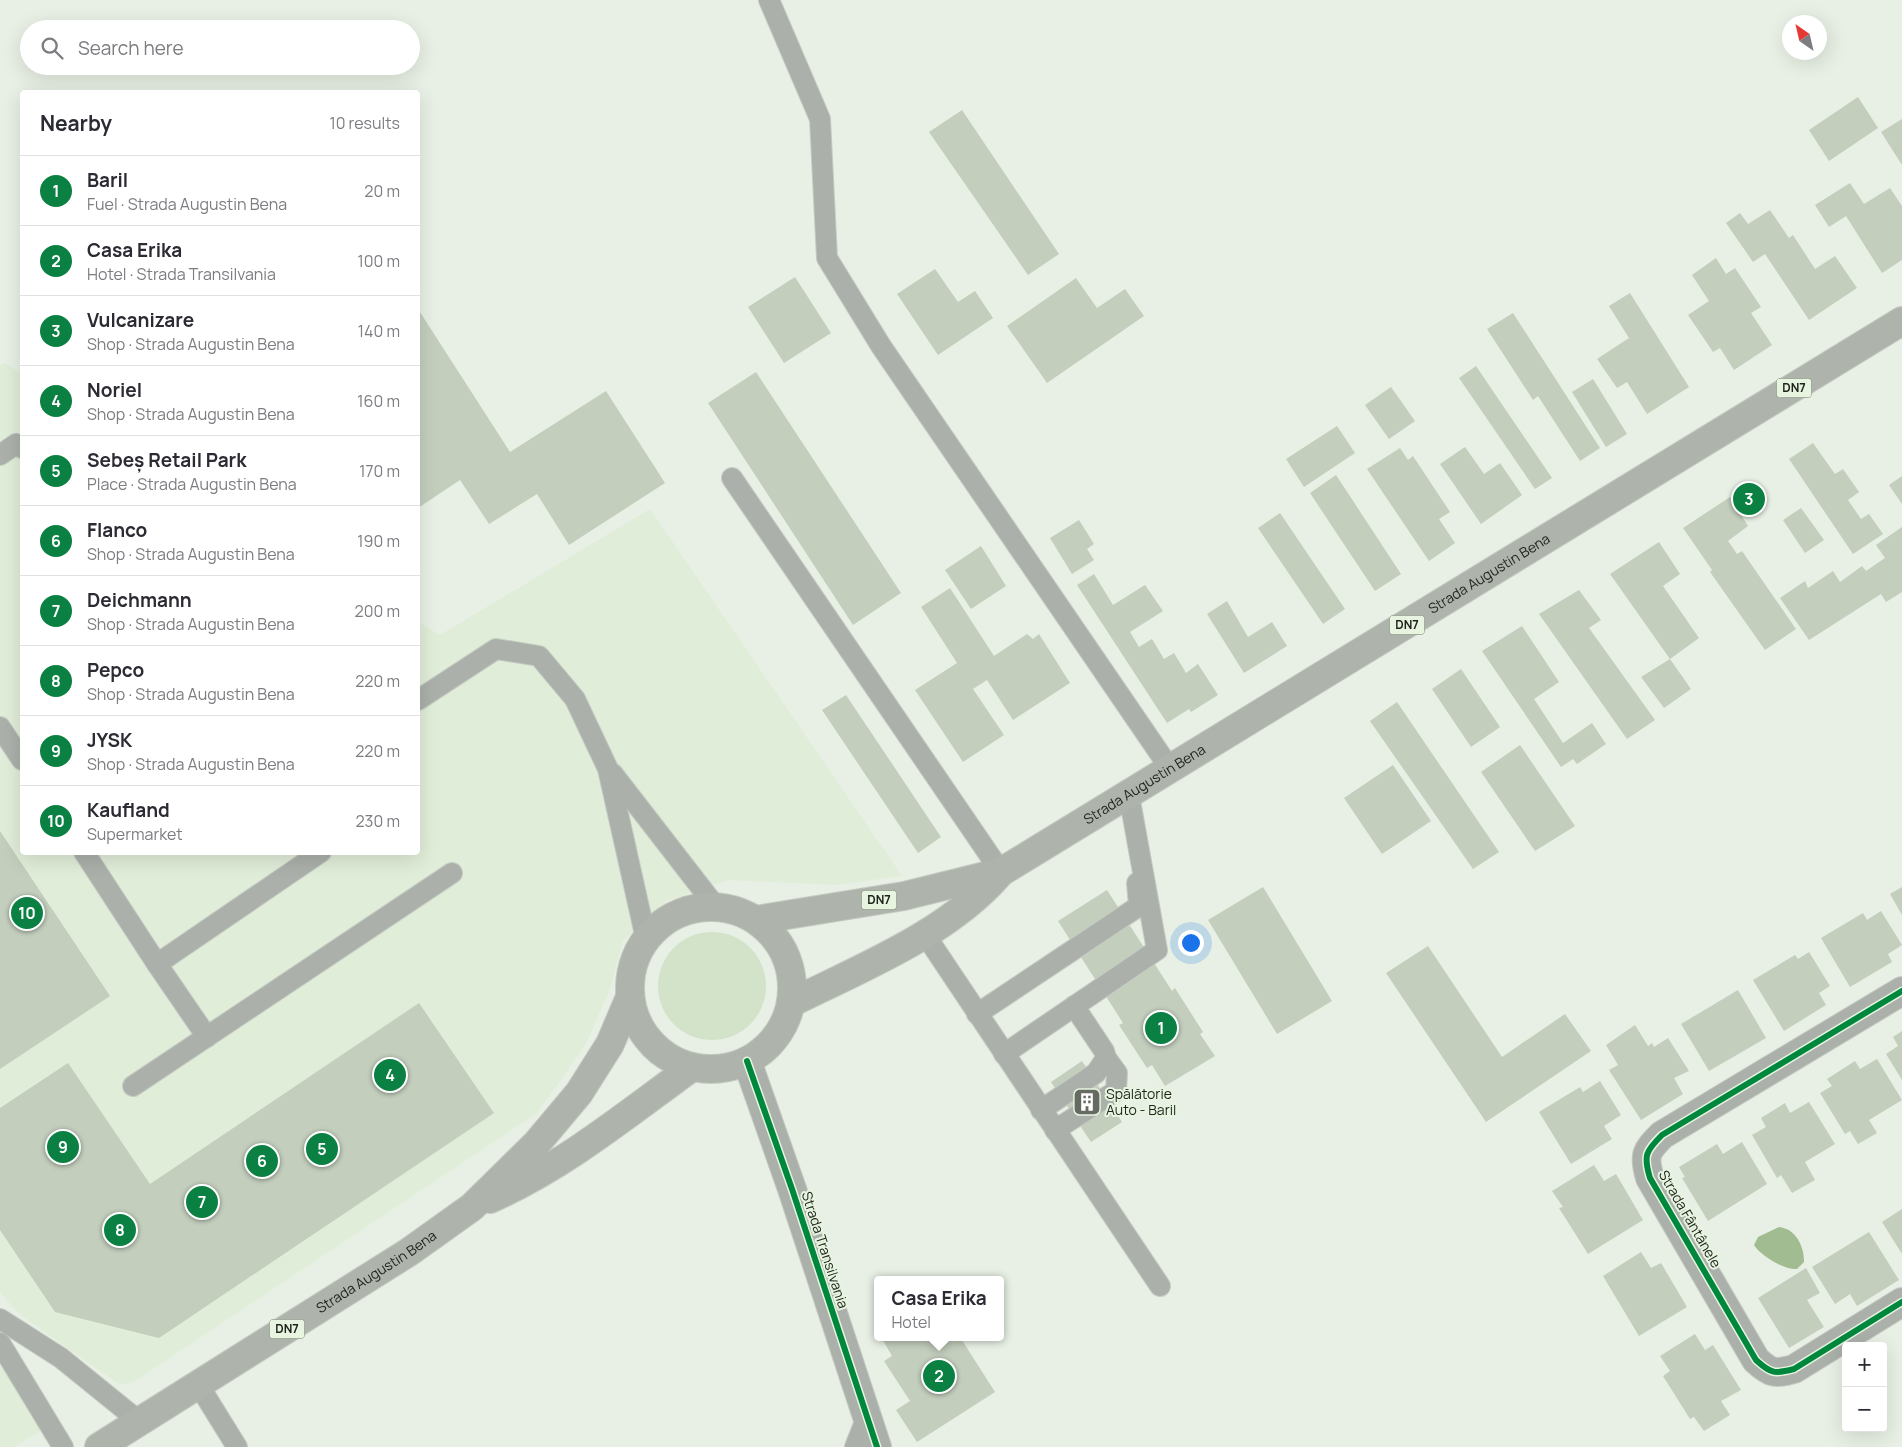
<!DOCTYPE html>
<html lang="en">
<head>
<meta charset="utf-8">
<style>
  :root { --surface:#fff; --page:#f2f2f3; --text:#2b2b33; --muted:#7c7c81; --line:#e1e1e2; --accent:#0b8043 }
  body { margin:0; font-family:Manrope,sans-serif; background:var(--page); color:var(--text) }
  .controls { position:absolute; right:15px; bottom:15px; display:grid; overflow:hidden; border-radius:5px; box-shadow:0 5px 20px #0002 }
  .controls button { width:45px; height:45px; display:grid; place-items:center; padding:0; border:0; border-bottom:1px solid var(--line); background:var(--surface); color:var(--text); font:25px sans-serif }
  .compass { position:absolute; left:1782px; top:15px; width:45px; height:45px; border-radius:50%; background:var(--surface); box-shadow:0 5px 20px #0002; rotate:326deg }
  .you { position:absolute; left:1190px; top:942px; width:18px; height:18px; margin:-12px; border:4px solid #fff; border-radius:50%; background:#1a73e8; box-shadow:0 0 0 8px #1a73e833 }
  .badge { display:grid; place-items:center; width:32px; height:32px; border-radius:50%; background:var(--accent); color:#fff; font-size:16px; font-weight:700 }
  .pin { position:absolute; translate:-50% -50%; border:2px solid #fff; box-shadow:0 1px 5px #0006 }
  .popup { position:absolute; left:874px; top:1276px; width:130px; height:65px; box-sizing:border-box; display:grid; place-content:center; border-radius:5px; background:var(--surface); filter:drop-shadow(0 1px 4px #0005); font-size:16px; white-space:nowrap; color:var(--muted) }
  .popup b { font-size:19px; color:var(--text) }
  .popup::after { content:''; position:absolute; left:50%; top:100%; margin-left:-10px; border:10px solid transparent; border-top-color:var(--surface) }
  .list { margin:0; padding:0; list-style:none }
  h2 { display:flex; justify-content:space-between; align-items:center; height:65px; margin:0; padding:0 20px; font-size:21px }
  h2 small { font-size:16px; font-weight:400; color:var(--muted) }
  .list li { display:grid; grid-template-columns:32px 1fr auto; gap:15px; align-items:center; box-sizing:border-box; height:70px; padding:0 20px; border-top:1px solid var(--line) }
  .list b { display:block; font-size:19px; white-space:nowrap }
  .list p { margin:0; font-size:16px; white-space:nowrap; color:var(--muted) }
  .list em { font-size:16px; font-style:normal; color:var(--muted) }
  .icon { flex:none; width:28px; height:28px; fill:none; stroke:currentColor; stroke-width:2; stroke-linecap:round; stroke-linejoin:round }
  .map { position:relative; flex:none; width:1902px; height:1447px; overflow:hidden }
  .search { position:absolute; background:var(--surface); box-shadow:0 5px 20px #0002; left:20px; top:20px; width:400px; height:55px; display:flex; align-items:center; gap:12px; box-sizing:border-box; padding:0 18px; border-radius:28px; color:var(--muted); font-size:19px }
  .panel { position:absolute; background:var(--surface); box-shadow:0 5px 20px #0002; left:20px; top:90px; width:400px; height:765px; border-radius:5px }
  .map>svg:first-child { display:block }
  .built { fill:#e0edd8 }
  .green { fill:#d3e3ca }
  .water { fill:#a1bc90 }
  .building { fill:#c3cebd }
  .lines { fill:none; stroke-linecap:round; stroke-linejoin:round }
  .lane-casing { stroke:#c5cac2; stroke-width:22 }
  .street-casing { stroke:#c5cac2; stroke-width:30 }
  .primary-casing { stroke:#c5cac2; stroke-width:30 }
  .lane { stroke:#acb0ab; stroke-width:20 }
  .street { stroke:#acb0ab; stroke-width:28 }
  .primary { stroke:#aeb4ac; stroke-width:28 }
  .cycleway-casing { stroke:#e7f5e0; stroke-width:9 }
  .cycleway { stroke:#00873e; stroke-width:6 }
  .labels { text-anchor:middle; stroke-width:4; stroke-linejoin:round; paint-order:stroke }
  .shield { fill:#e7f5e0; stroke:#5b6257; stroke-width:1 }
  .shield-label { font-size:12px; font-weight:bold; fill:#1f231c }
  .street-label { font-size:14px; fill:#1f231c; stroke:#e7f5e0 }
  .poi-label { font-size:14px; fill:#1f231c; stroke:#e7f5e0; text-anchor:start }
</style>
</head>
<body>
<div class="map">
<svg width="1902" height="1447" viewBox="0 0 1902 1447">
  <rect width="100%" height="100%" fill="#e8f0e5"/>
  <g class="built">
    <path d="M5,363L22,374V852H418V622L440,635L650,509L902,876L836,885L729,880L666,901L623,941L610,989L586,1044L537,1113L135,1381L120,1385L19,1314L0,1292V366Z"/>
    <path d="M0,1362L53,1423L14,1447H0Z"/>
  </g>
  <circle class="green" cx="712" cy="986" r="54"/>
  <path class="water" d="M1779,1227C1796,1229 1804,1246 1804,1262L1797,1269C1784,1270 1761,1256 1754,1245L1758,1237Z"/>
  <g class="building">
    <path d="M1858,97L1878,128L1829,161L1809,130Z"/>
    <path d="M962,110L1059,254L1028,275L929,132Z"/>
    <path d="M1902,119V165L1881,132Z"/>
    <path d="M1850,183L1864,204L1890,188L1902,206V260L1882,273L1846,216L1829,227L1815,205Z"/>
    <path d="M1770,210L1789,238L1793,235L1815,269L1835,256L1857,288L1809,320L1765,254L1753,262L1726,223L1740,213L1748,224Z"/>
    <path d="M1716,258L1726,274L1735,268L1761,307L1751,313L1772,345L1734,370L1720,348L1713,352L1688,315L1709,301L1692,275Z"/>
    <path d="M935,269L958,302L975,291L993,318L938,355L897,294Z"/>
    <path d="M795,277L831,333L784,363L748,307Z"/>
    <path d="M1076,278L1097,308L1125,289L1144,316L1047,383L1007,326Z"/>
    <path d="M1630,293L1689,387L1647,414L1627,382L1617,388L1597,359L1629,338L1609,306Z"/>
    <path d="M418,309L510,452L606,391L665,483L569,545L537,494L489,524L460,480L418,508Z"/>
    <path d="M1513,313L1600,448L1580,461L1538,396L1533,400L1487,329Z"/>
    <path d="M1476,366L1552,478L1535,489L1459,378Z"/>
    <path d="M756,372L901,593L853,625L708,403Z"/>
    <path d="M1593,379L1627,434L1606,447L1572,392Z"/>
    <path d="M1391,387L1415,421L1389,439L1365,405Z"/>
    <path d="M1337,426L1355,453L1304,487L1286,459Z"/>
    <path d="M1813,443L1835,474L1843,469L1859,492L1848,500L1861,519L1869,514L1883,534L1853,554L1789,459Z"/>
    <path d="M1465,447L1484,474L1500,463L1522,495L1481,524L1440,464Z"/>
    <path d="M1400,448L1408,460L1413,456L1450,512L1439,519L1455,543L1429,561L1367,469Z"/>
    <path d="M1336,475L1401,574L1375,591L1310,493Z"/>
    <path d="M1902,476V504L1889,485Z"/>
    <path d="M1730,497L1748,526L1728,541L1737,554L1742,551L1796,629L1765,650L1710,572L1712,570L1683,528Z"/>
    <path d="M1801,508L1824,540L1805,553L1783,520Z"/>
    <path d="M1280,513L1345,609L1323,624L1258,528Z"/>
    <path d="M1079,520L1094,544L1087,549L1094,560L1072,574L1050,538Z"/>
    <path d="M1902,527V592L1886,602L1881,594L1809,640L1780,598L1805,581L1808,588L1833,571L1840,582L1862,566L1866,571L1885,558L1876,545Z"/>
    <path d="M1659,542L1680,574L1663,586L1699,638L1670,659L1610,574Z"/>
    <path d="M981,546L1006,586L971,609L945,570Z"/>
    <path d="M1094,574L1113,605L1145,585L1163,611L1130,632L1139,647L1152,639L1164,659L1174,653L1186,673L1198,664L1218,695L1191,712L1189,709L1167,723L1077,585Z"/>
    <path d="M950,588L994,656L1027,634L1033,639L1039,634L1070,683L1013,720L987,680L973,689L1004,735L963,762L915,690L957,663L921,607Z"/>
    <path d="M1579,590L1601,620L1589,628L1655,720L1627,739L1539,614Z"/>
    <path d="M1227,601L1248,637L1272,622L1287,646L1244,673L1207,614Z"/>
    <path d="M1522,626L1559,682L1534,699L1563,743L1592,723L1606,744L1577,764L1573,759L1561,767L1482,651Z"/>
    <path d="M1670,659L1691,689L1664,708L1641,677Z"/>
    <path d="M1461,669L1500,727L1471,747L1432,689Z"/>
    <path d="M846,695L941,837L918,853L822,710Z"/>
    <path d="M1397,702L1499,852L1473,869L1370,721Z"/>
    <path d="M1520,745L1575,826L1535,851L1481,772Z"/>
    <path d="M1393,765L1431,821L1382,854L1344,798Z"/>
    <path d="M0,831L110,996L0,1069Z"/>
    <path d="M1263,887L1332,1001L1277,1034L1208,920Z"/>
    <path d="M1902,887V915L1890,894Z"/>
    <path d="M1107,890L1172,991L1175,988L1203,1032L1200,1034L1215,1056L1165,1086L1152,1065L1147,1068L1119,1025L1123,1023L1058,921Z"/>
    <path d="M1881,911L1902,945L1888,954L1892,962L1850,987L1821,938L1863,913L1867,920Z"/>
    <path d="M1428,946L1502,1057L1565,1014L1591,1051L1486,1122L1386,973Z"/>
    <path d="M1809,952L1830,986L1819,993L1826,1005L1784,1031L1753,980L1795,955L1798,959Z"/>
    <path d="M1738,990L1766,1038L1709,1071L1681,1024Z"/>
    <path d="M419,1003L494,1113L159,1338L55,1312L0,1230V1108L68,1063L150,1184Z"/>
    <path d="M1635,1025L1648,1046L1652,1043L1654,1047L1668,1038L1689,1071L1674,1078L1683,1094L1641,1120L1609,1070L1618,1065L1606,1045Z"/>
    <path d="M1902,1031V1080L1886,1054L1898,1046L1893,1037Z"/>
    <path d="M1877,1059L1902,1100L1869,1120L1877,1133L1858,1144L1850,1131L1845,1134L1820,1093L1832,1086L1827,1079L1855,1061L1860,1069Z"/>
    <path d="M1082,1061L1122,1122L1091,1142L1051,1082Z"/>
    <path d="M1600,1081L1621,1115L1604,1126L1612,1139L1571,1164L1539,1112L1580,1087L1583,1092Z"/>
    <path d="M1809,1102L1835,1144L1805,1162L1815,1180L1792,1193L1781,1175L1777,1178L1752,1135L1766,1127L1761,1118L1785,1103L1790,1113Z"/>
    <path d="M1742,1142L1767,1184L1708,1221L1682,1178L1685,1177L1679,1167L1717,1144L1723,1154Z"/>
    <path d="M1594,1165L1604,1181L1616,1174L1643,1220L1588,1254L1559,1208L1563,1207L1552,1191Z"/>
    <path d="M1902,1209V1254L1882,1222Z"/>
    <path d="M1869,1232L1899,1280L1857,1306L1850,1294L1835,1304L1812,1267Z"/>
    <path d="M1641,1252L1651,1268L1661,1263L1687,1307L1639,1336L1603,1276Z"/>
    <path d="M1806,1268L1820,1293L1807,1300L1824,1327L1789,1348L1758,1298Z"/>
    <path d="M1695,1334L1705,1350L1713,1345L1741,1390L1721,1401L1730,1415L1704,1431L1694,1417L1690,1419L1663,1376L1670,1371L1660,1356Z"/>
    <path d="M881,1337H960L995,1392L917,1442L896,1410L910,1401L884,1361L892,1356Z"/>
  </g>
  <g class="lines">
    <defs>
      <g id="lane">
        <path d="M769,0L820,119L827,258L881,346L1171,770"/>
        <path d="M0,455L16,444L22,448"/>
        <path d="M732,478L1001,872"/>
        <path d="M418,700L496,649L539,656L575,699L608,769L646,939"/>
        <path d="M0,727L22,760"/>
        <path d="M613,774L716,907"/>
        <path d="M84,852L157,964L321,852"/>
        <path d="M924,933L1160,1286"/>
        <path d="M157,964L207,1037"/>
        <path d="M977,1014L1139,906L1137,883"/>
        <path d="M1004,1054L1157,950L1129,795"/>
        <path d="M133,1086L452,873"/>
        <path d="M1041,1110L1096,1073L1106,1058L1104,1051L1074,1006"/>
        <path d="M1055,1130L1116,1091L1117,1073L1106,1058"/>
        <path d="M0,1319L61,1358L140,1422"/>
        <path d="M0,1343L63,1447"/>
        <path d="M198,1384L237,1447"/>
        <path d="M855,1447L866,1419"/>
      </g>
      <g id="street">
        <path d="M1902,991L1662,1135C1646,1151 1643,1155 1650,1178L1756,1360C1771,1374 1775,1374 1794,1369L1902,1302"/>
        <path d="M747,1061L792,1189L877,1447"/>
      </g>
      <g id="primary">
        <circle cx="711" cy="988" r="81"/>
        <path id="s1" d="M756,920L904,896L1001,872L1902,321"/>
        <path d="M791,1003C861,968 949,933 1000,873"/>
        <path d="M490,1199C564,1166 626,1115 692,1067"/>
        <path id="s2" d="M99,1447L409,1252L472,1207L537,1143L579,1093L610,1044L630,997"/>
      </g>
    </defs>
    <use href="#lane" class="lane-casing"/>
    <use href="#street" class="street-casing"/>
    <use href="#primary" class="primary-casing"/>
    <use href="#lane" class="lane"/>
    <use href="#street" class="street"/>
    <use href="#primary" class="primary"/>
    <defs>
      <g id="cycleway">
        <path d="M1902,991L1662,1135C1646,1151 1643,1155 1650,1178L1756,1360C1771,1374 1775,1374 1794,1369L1902,1302"/>
        <path d="M747,1061L792,1189L877,1447"/>
      </g>
    </defs>
    <use href="#cycleway" class="cycleway-casing"/>
    <use href="#cycleway" class="cycleway"/>
  </g>
  <defs>
    <symbol id="building-square" viewBox="-11 -11 22 22"><rect x="-9" y="-9" width="18" height="18" rx="4" fill="#656b62" stroke="#e7f5e0"/><path d="M-4-6H4V6H1V3H-1V6H-4ZM-2.5-4.3h1.7v1.8h-1.7ZM.8-4.3h1.7v1.8H.8ZM-2.5-1h1.7V.8h-1.7ZM.8-1h1.7V.8H.8Z" fill="#fff"/></symbol>
  </defs>
  <g fill-rule="evenodd">
    <use href="#building-square" x="1071" y="1086" width="32" height="32"/>
  </g>
  <g class="labels">
    <g class="shield">
      <rect x="1776.5" y="378.5" width="35" height="19" rx="4"/>
      <rect x="1389.5" y="615.5" width="35" height="19" rx="4"/>
      <rect x="861.5" y="890.5" width="35" height="19" rx="4"/>
      <rect x="269.5" y="1319.5" width="35" height="19" rx="4"/>
    </g>
    <g class="shield-label">
      <text x="1794" y="392">DN7</text>
      <text x="1407" y="629">DN7</text>
      <text x="879" y="904">DN7</text>
      <text x="287" y="1333">DN7</text>
    </g>
    <g class="street-label">
      <text dy="5" stroke="none"><textPath href="#s1" startOffset="822">Strada Augustin Bena</textPath></text>
      <text dy="5" stroke="none"><textPath href="#s1" startOffset="418">Strada Augustin Bena</textPath></text>
      <text transform="translate(1690 1219) rotate(60)" y="5">Strada Fântânele</text>
      <text transform="translate(825 1250) rotate(72)" y="5">Strada Transilvania</text>
      <text dy="5" stroke="none"><textPath href="#s2" startOffset="328">Strada Augustin Bena</textPath></text>
    </g>
    <g class="poi-label">
      <text x="1106" y="1099">Spălătorie<tspan x="1106" dy="16">Auto - Baril</tspan></text>
    </g>
  </g>
</svg>
<div class="controls">
<button>+</button>
<button>−</button>
</div>
<svg class="compass" viewBox="-18 -18 36 36"><path d="M0-13l5 13h-10z" fill="#e53935"/><path d="M0 13l5-13h-10z" fill="#7c7c81"/></svg>
<div class="you"></div>
<div class="pin badge" style="left:1161px;top:1028px">1</div>
<div class="pin badge" style="left:939px;top:1376px">2</div>
<div class="popup"><b>Casa Erika</b>Hotel</div>
<div class="pin badge" style="left:1749px;top:499px">3</div>
<div class="pin badge" style="left:390px;top:1075px">4</div>
<div class="pin badge" style="left:322px;top:1149px">5</div>
<div class="pin badge" style="left:262px;top:1161px">6</div>
<div class="pin badge" style="left:202px;top:1202px">7</div>
<div class="pin badge" style="left:120px;top:1230px">8</div>
<div class="pin badge" style="left:63px;top:1147px">9</div>
<div class="pin badge" style="left:27px;top:913px">10</div>
<div class="search"><svg class="icon" aria-label="search" viewBox="0 0 24 24"><circle cx="10" cy="10" r="6"/><path d="M15 15l6 6"/></svg>Search here</div>
<section class="panel">
<h2>Nearby<small>10 results</small></h2>
<ul class="list">
<li><span class="badge">1</span><div><b>Baril</b><p>Fuel · Strada Augustin Bena</p></div><em>20 m</em></li>
<li><span class="badge">2</span><div><b>Casa Erika</b><p>Hotel · Strada Transilvania</p></div><em>100 m</em></li>
<li><span class="badge">3</span><div><b>Vulcanizare</b><p>Shop · Strada Augustin Bena</p></div><em>140 m</em></li>
<li><span class="badge">4</span><div><b>Noriel</b><p>Shop · Strada Augustin Bena</p></div><em>160 m</em></li>
<li><span class="badge">5</span><div><b>Sebeș Retail Park</b><p>Place · Strada Augustin Bena</p></div><em>170 m</em></li>
<li><span class="badge">6</span><div><b>Flanco</b><p>Shop · Strada Augustin Bena</p></div><em>190 m</em></li>
<li><span class="badge">7</span><div><b>Deichmann</b><p>Shop · Strada Augustin Bena</p></div><em>200 m</em></li>
<li><span class="badge">8</span><div><b>Pepco</b><p>Shop · Strada Augustin Bena</p></div><em>220 m</em></li>
<li><span class="badge">9</span><div><b>JYSK</b><p>Shop · Strada Augustin Bena</p></div><em>220 m</em></li>
<li><span class="badge">10</span><div><b>Kaufland</b><p>Supermarket</p></div><em>230 m</em></li>
</ul>
</section>
</div>
</body>
</html>
